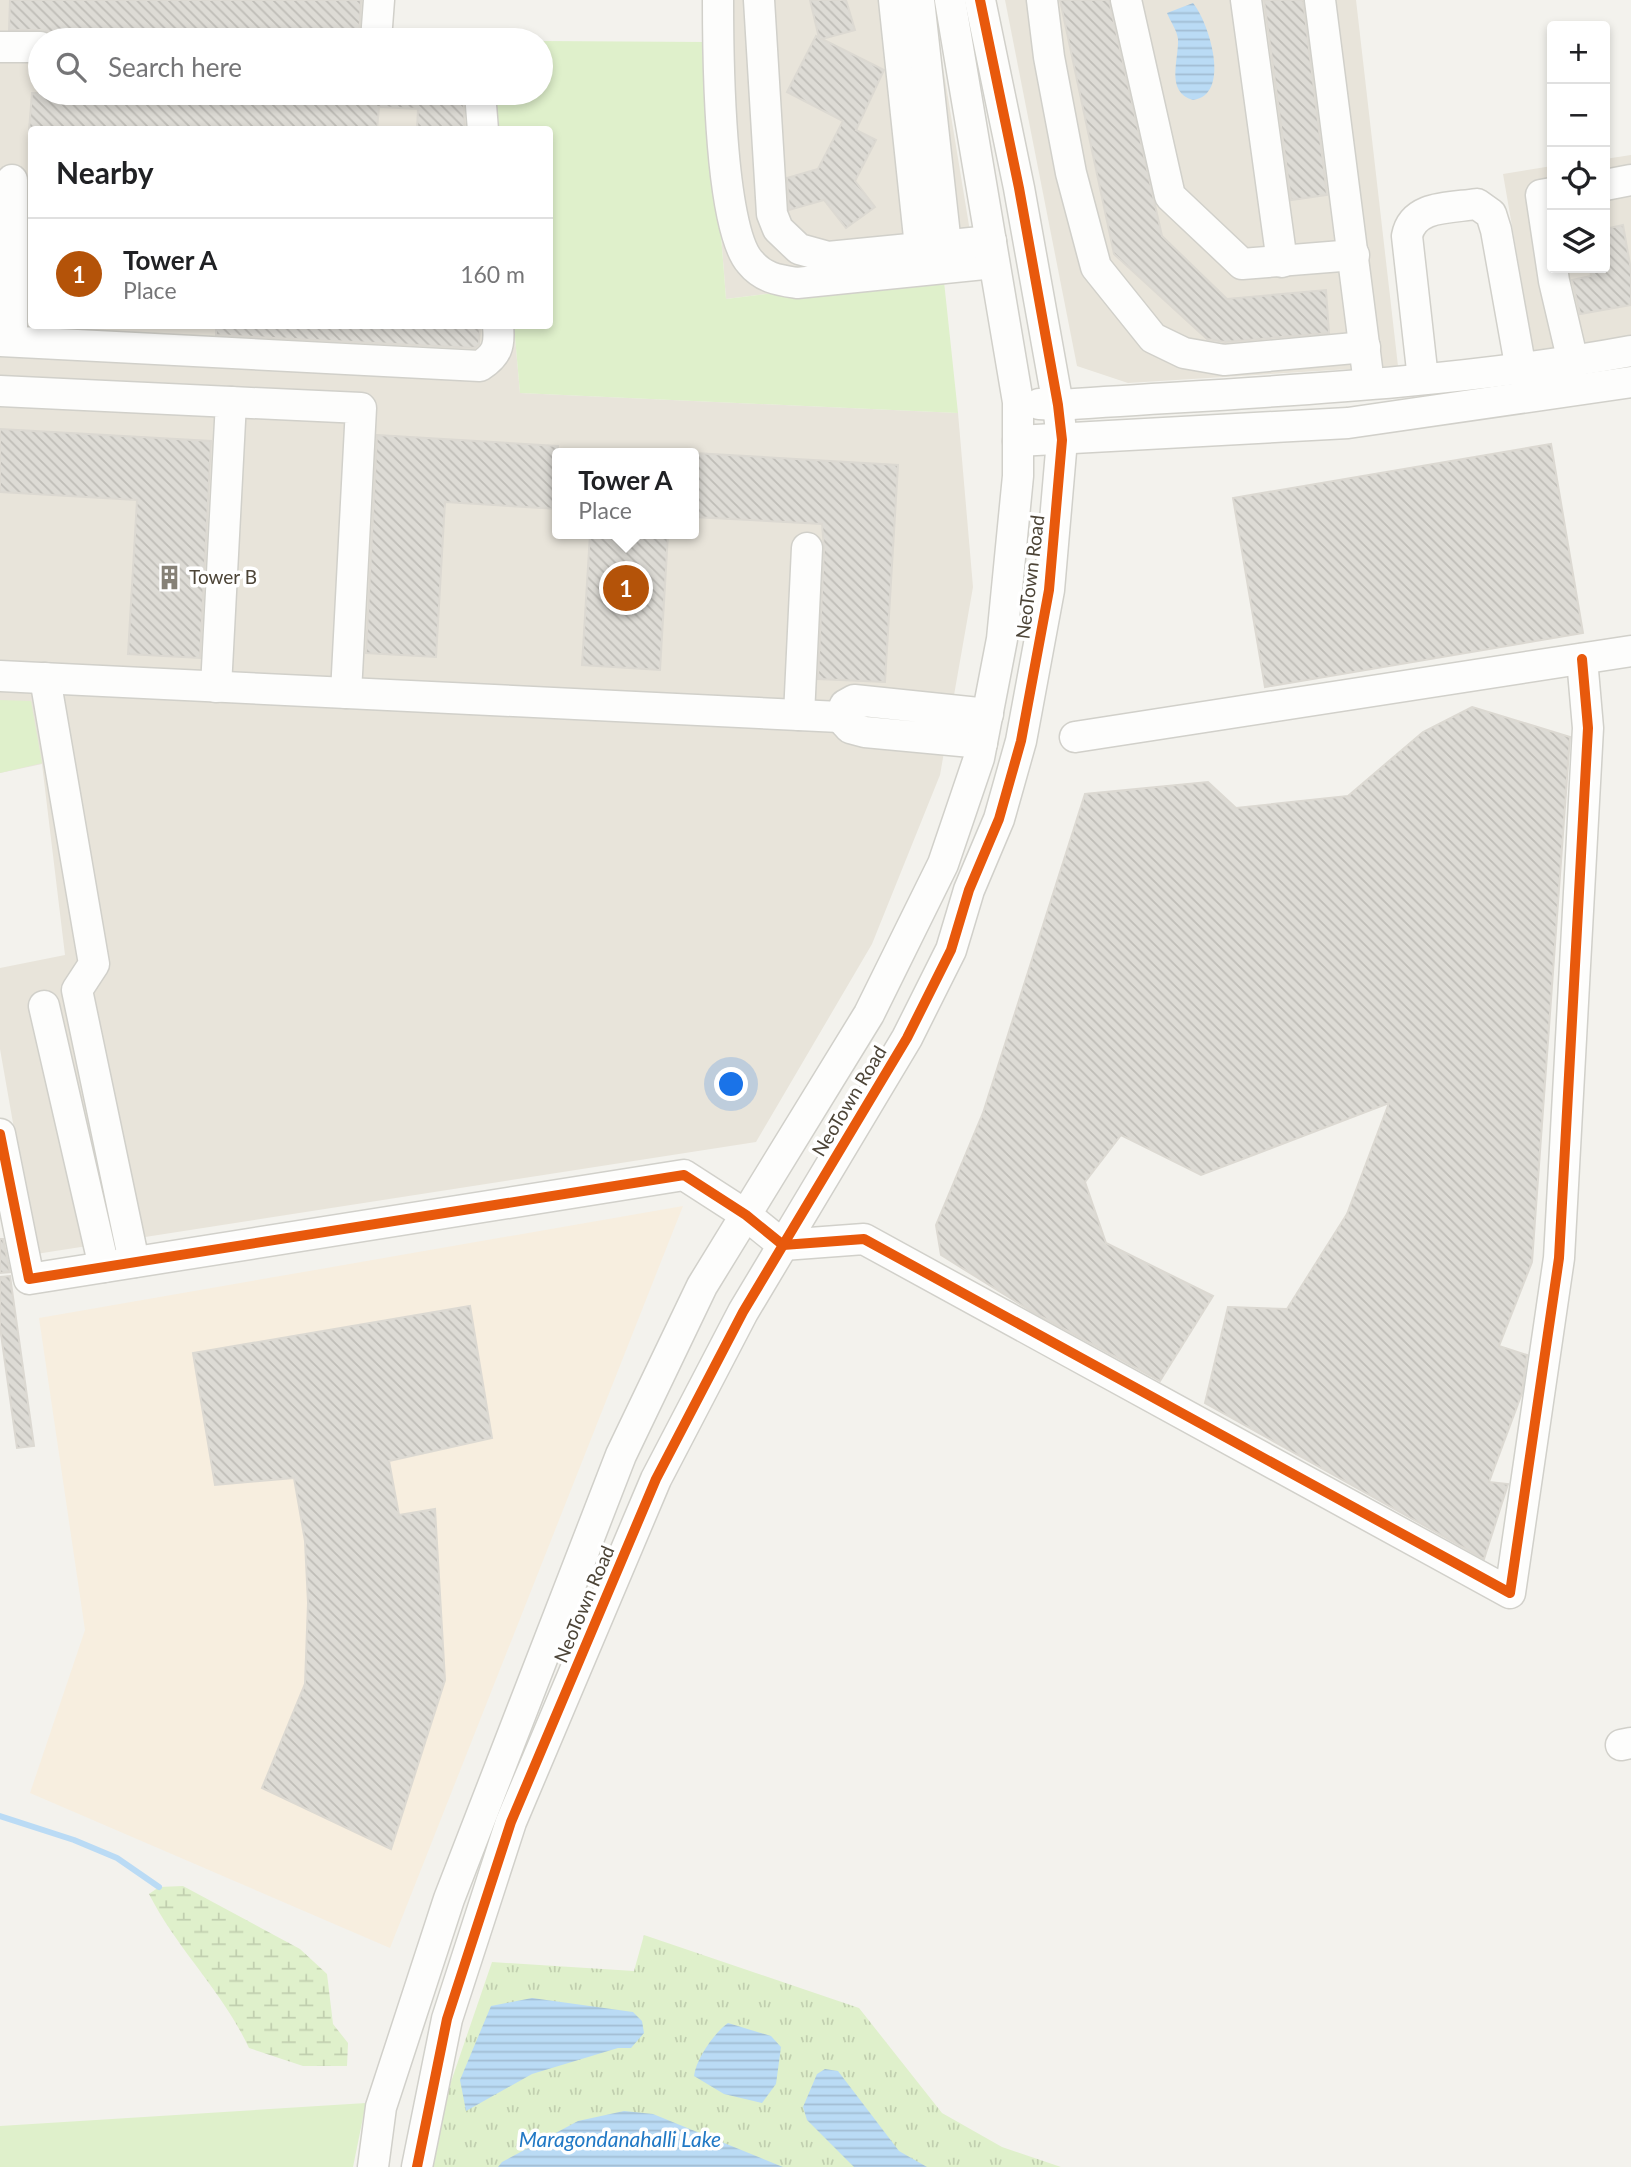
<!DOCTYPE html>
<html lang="en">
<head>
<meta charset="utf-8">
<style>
  :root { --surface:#fff; --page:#f2f2f2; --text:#202124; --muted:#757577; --line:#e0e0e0; --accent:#b45309 }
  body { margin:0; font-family:Lato,sans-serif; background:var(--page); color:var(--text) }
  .controls { position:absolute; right:21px; top:21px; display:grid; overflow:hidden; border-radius:7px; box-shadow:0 4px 10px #0003 }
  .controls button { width:63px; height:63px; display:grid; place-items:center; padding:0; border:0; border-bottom:2px solid var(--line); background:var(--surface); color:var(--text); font:35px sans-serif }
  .you { position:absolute; left:732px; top:1085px; width:24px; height:24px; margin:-18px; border:5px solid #fff; border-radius:50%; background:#1a73e8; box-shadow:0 0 0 10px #1a73e833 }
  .badge { display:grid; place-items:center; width:46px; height:46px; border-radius:50%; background:var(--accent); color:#fff; font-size:23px; font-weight:700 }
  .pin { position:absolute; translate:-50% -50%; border:4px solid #fff; box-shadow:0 2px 7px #0006 }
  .popup { position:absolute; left:552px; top:448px; width:147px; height:91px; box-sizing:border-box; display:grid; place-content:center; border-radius:7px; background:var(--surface); filter:drop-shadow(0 2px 5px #0005); font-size:23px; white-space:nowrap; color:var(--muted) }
  .popup b { font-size:26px; color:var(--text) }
  .popup::after { content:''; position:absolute; left:50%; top:100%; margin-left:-14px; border:14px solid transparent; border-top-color:var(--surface) }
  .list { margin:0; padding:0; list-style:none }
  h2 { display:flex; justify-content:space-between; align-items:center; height:91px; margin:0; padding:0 28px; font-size:30px }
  h2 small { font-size:23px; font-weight:400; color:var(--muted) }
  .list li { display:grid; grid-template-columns:46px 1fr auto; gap:21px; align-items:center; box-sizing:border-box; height:112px; padding:0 28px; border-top:2px solid var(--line) }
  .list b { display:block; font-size:26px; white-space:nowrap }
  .list p { margin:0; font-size:23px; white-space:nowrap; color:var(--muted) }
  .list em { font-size:23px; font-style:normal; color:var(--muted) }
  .icon { flex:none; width:38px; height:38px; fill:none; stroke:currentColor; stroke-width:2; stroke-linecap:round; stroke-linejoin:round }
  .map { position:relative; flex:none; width:1631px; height:2167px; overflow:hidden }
  .search { position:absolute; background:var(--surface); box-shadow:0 4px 10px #0003; left:28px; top:28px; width:525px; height:77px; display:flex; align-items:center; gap:18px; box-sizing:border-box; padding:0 24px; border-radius:38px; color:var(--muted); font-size:26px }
  .panel { position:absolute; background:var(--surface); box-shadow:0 4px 10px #0003; left:28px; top:126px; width:525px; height:203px; border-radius:7px }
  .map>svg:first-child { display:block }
  .residential { fill:#e8e4da; fill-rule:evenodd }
  .commercial { fill:#f7eedf }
  .green { fill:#dff0cb }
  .wetland { fill:url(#wetland-marsh) }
  .park { fill:url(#park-tufts) }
  .water { fill:url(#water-rules) }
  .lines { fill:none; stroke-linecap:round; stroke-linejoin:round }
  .stream { stroke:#badbf5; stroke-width:6 }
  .building { fill:url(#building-back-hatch); stroke:#dcd9d2; stroke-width:2 }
  .minor-casing { stroke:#d1d0ca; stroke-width:33 }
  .minor { stroke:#fdfdfc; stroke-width:30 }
  .cycleway-casing { stroke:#fff; stroke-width:15 }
  .cycleway { stroke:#e8590c; stroke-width:10 }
  .labels { text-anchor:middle; stroke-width:7; stroke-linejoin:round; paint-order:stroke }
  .poi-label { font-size:19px; fill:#4c4437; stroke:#fff; text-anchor:start }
  .street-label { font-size:19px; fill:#4c4437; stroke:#fff }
  .water-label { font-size:21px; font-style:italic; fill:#2279c5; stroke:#fff }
</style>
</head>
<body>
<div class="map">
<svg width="1631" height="2167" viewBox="0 0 1631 2167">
  <defs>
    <pattern id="wetland-marsh" width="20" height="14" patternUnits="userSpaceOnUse" patternTransform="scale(1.75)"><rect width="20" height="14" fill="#dff0cb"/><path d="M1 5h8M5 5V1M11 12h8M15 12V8" fill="none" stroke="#c1cfaf"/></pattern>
    <pattern id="park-tufts" width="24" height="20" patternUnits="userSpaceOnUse" patternTransform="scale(1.75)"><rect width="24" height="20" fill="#dff0cb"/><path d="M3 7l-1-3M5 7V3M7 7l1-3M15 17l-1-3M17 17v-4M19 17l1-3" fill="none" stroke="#c1cfaf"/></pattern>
    <pattern id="water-rules" width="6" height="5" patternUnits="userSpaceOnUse" patternTransform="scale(1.75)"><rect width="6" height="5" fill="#badbf5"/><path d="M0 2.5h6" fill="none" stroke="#a2bdd3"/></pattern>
    <pattern id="building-back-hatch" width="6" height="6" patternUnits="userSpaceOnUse" patternTransform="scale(1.75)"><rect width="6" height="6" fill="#dddbd5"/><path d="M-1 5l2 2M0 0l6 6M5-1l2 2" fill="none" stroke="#bfbdb7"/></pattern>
  </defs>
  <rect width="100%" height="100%" fill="#f3f2ed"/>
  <g class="residential">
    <path d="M0,0H394L392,37L467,40H40V93H494L497,129L32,130V326H514L520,393L958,413L973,587L940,775L872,944L756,1142L36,1254L0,1049V968L65,955L42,764L0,773ZM558,453H694V534H558Z"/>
    <path d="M703,0H932L976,268L726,299Z"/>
    <path d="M1005,0H1356L1398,366L1128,383L1077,366Z"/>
    <path d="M1631,155V336L1534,353L1503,174L1552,166V268H1605V159Z"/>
  </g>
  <path class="commercial" d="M683,1206L390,1948L30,1793L85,1630L39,1318Z"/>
  <g class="green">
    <path d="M541,41L706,42L726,299L943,272L958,413L520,393L514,326H550V130L497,129L494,93H541Z"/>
    <path d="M0,700L31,701L42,763L0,773Z"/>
    <path d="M366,2103L353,2167H0V2126Z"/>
  </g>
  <path class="wetland" d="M183,1886L300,1949L327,1974L333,2024L348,2043L347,2066H303L249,2048C223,1992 177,1949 149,1894L159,1887Z"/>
  <path class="park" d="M644,1935L859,2008L942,2113L1002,2147L1061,2167H432L439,2117L492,1962L634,1971Z"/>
  <g class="water">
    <path d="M1193,3C1209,22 1232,95 1193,100C1165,92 1179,60 1178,39C1177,30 1170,21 1167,13Z"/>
    <path d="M532,1998L633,2012L642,2021L644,2033L631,2048H618L532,2074L466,2111L460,2080L491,2006Z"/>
    <path d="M728,2023L771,2036L781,2047L776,2084L762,2103L724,2094L694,2076C696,2059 714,2033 728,2023Z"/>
    <path d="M825,2069L838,2071L899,2151L927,2167H854L807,2120L803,2107L817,2074Z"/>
    <path d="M624,2111L653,2114L783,2167H498L502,2162L578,2121Z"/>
  </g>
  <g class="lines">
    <path class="stream" d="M0,1816L74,1840L117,1858L159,1887"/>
  </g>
  <g class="building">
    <path d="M10,0H361L359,38L229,36L228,40L71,36V40H56L49,32L41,30H9Z"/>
    <path d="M810,0H846L855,30L822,39L884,70L856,130L876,140L855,181L875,207L846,228L824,200L789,210L787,178L818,169L843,121L787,92L816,36L819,38Z"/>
    <path d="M1060,0H1109L1162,236L1227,299L1326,290L1329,333L1225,342L1207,339L1114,254Z"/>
    <path d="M1264,0H1303L1327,195L1291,200Z"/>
    <path d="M32,93H463L465,130H417L418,109L379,107L377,130H29Z"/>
    <path d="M1623,225L1631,270V305L1580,314L1572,280L1591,276L1590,268H1605V229Z"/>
    <path d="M216,326H480L479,344L475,348L216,335Z"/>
    <path d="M0,429L211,441L200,658L128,654L137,500L0,492Z"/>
    <path d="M377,435L558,446V509L445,502L436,657L366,653Z"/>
    <path d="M1551,444L1583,633L1265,687L1233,498Z"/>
    <path d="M694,453L898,465L885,682L818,679L824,549L822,524L694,517Z"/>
    <path d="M590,534H668L660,670L582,665Z"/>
    <path d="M1472,707L1570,737L1532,1262L1499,1346L1527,1355L1522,1393L1489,1482L1508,1484L1484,1559L1205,1403L1228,1307L1287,1309L1347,1214L1389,1103L1201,1175L1121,1135L1085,1182L1106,1243L1213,1296L1160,1381L1031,1311L941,1255L936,1225L983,1113L1085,794L1208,782L1236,808L1348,796L1423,732Z"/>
    <path d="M0,1239H3L10,1272L0,1273Z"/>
    <path d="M10,1276L34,1446L17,1448L0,1327V1277Z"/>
    <path d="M470,1306L492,1438L389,1461L399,1515L435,1509L445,1680L391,1849L262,1788L305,1684L308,1603L305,1541L294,1478L215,1485L193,1353Z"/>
  </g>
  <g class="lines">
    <defs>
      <g id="minor">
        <path d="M718,0C718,51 719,228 750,262C763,278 778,280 797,283L994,263"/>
        <path d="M759,0L772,214L778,229L799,249L828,257L991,241"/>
        <path d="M894,0L920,247"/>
        <path d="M919,0L946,245"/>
        <path d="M1042,0L1049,57L1071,173L1096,267L1153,338L1184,353L1224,360L1365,347"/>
        <path d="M1126,0L1170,196L1242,264L1354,255"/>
        <path d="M1246,0L1282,262"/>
        <path d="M1320,0L1367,368"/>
        <path d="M376,40L379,0"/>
        <path d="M0,47H40"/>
        <path d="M480,93L483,130"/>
        <path d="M1605,185L1631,180"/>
        <path d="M1552,193L1541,195L1554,281L1573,362"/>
        <path d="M0,341L480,366C497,355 500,346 498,326"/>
        <path d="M12,341V180"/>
        <path d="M1423,379L1407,236C1413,205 1450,208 1477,204L1491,214L1496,230L1521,370"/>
        <path d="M0,391L231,402L216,687"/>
        <path d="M231,402L361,408L346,693"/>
        <path d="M1039,404L1058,405C1249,392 1442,386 1631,351"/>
        <path d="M1018,441L1348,423L1631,382"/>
        <path d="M0,676L840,717"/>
        <path d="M45,678L94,964L77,990L134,1262"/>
        <path d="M799,715L807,548"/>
        <path d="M1075,737L1631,651"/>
        <path d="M982,743L865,732L850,728L840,717L845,705L854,700L988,714"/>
        <path d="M44,1006L104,1267"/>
        <path d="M0,1134L29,1279L684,1175L746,1215L783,1245L864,1239L1510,1593L1559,1258L1588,728L1582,659"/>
        <path d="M1621,1745L1631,1743"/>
        <path d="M373,2167L381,2107L449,1899L621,1455L702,1286L869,1014L943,864L979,758L1002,639L1018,476V402L950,0"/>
        <path d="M417,2167L447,2019L511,1822L656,1479L743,1312L907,1038L951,950L969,890L999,819L1021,741L1049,590L1062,440L1058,405L1019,188L980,0"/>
      </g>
    </defs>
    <use href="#minor" class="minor-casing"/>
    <use href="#minor" class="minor"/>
    <defs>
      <g id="cycleway">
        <path d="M0,1134L29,1279L684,1175L746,1215L783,1245L864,1239L1510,1593L1559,1258L1588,728L1582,659"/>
        <path d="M417,2167L447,2019L511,1822L656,1479L743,1312L907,1038L951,950L969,890L999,819L1021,741L1049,590L1062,440L1058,405L1019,188L980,0"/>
      </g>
    </defs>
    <use href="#cycleway" class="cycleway-casing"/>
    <use href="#cycleway" class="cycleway"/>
  </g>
  <defs>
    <symbol id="building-bare" viewBox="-9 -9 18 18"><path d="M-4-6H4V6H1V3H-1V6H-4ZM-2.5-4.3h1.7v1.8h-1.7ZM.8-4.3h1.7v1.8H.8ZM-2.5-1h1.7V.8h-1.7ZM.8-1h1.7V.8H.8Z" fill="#868177" stroke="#fff" stroke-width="2.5" paint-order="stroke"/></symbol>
  </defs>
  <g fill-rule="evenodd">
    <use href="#building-bare" x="152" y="560" width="35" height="35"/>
  </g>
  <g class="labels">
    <g class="poi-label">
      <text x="189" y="584">Tower B</text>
    </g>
    <g class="street-label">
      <text transform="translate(1030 577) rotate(-83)" y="7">NeoTown Road</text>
      <text transform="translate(849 1101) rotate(-59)" y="7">NeoTown Road</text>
      <text transform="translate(584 1604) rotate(-67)" y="7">NeoTown Road</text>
    </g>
    <g class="water-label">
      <text x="620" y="2147">Maragondanahalli Lake</text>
    </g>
  </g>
</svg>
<div class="controls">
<button>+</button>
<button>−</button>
<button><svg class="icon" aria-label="locate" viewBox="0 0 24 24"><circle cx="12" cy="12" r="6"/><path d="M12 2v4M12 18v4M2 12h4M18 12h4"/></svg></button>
<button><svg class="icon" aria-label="layers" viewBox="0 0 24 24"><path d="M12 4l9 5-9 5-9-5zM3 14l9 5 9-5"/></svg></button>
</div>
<div class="you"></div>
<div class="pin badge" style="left:626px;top:588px">1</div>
<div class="popup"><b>Tower A</b>Place</div>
<div class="search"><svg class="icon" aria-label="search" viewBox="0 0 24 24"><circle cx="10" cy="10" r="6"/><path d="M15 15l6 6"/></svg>Search here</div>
<section class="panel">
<h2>Nearby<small></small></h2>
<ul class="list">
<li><span class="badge">1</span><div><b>Tower A</b><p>Place</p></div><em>160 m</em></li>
</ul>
</section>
</div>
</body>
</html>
